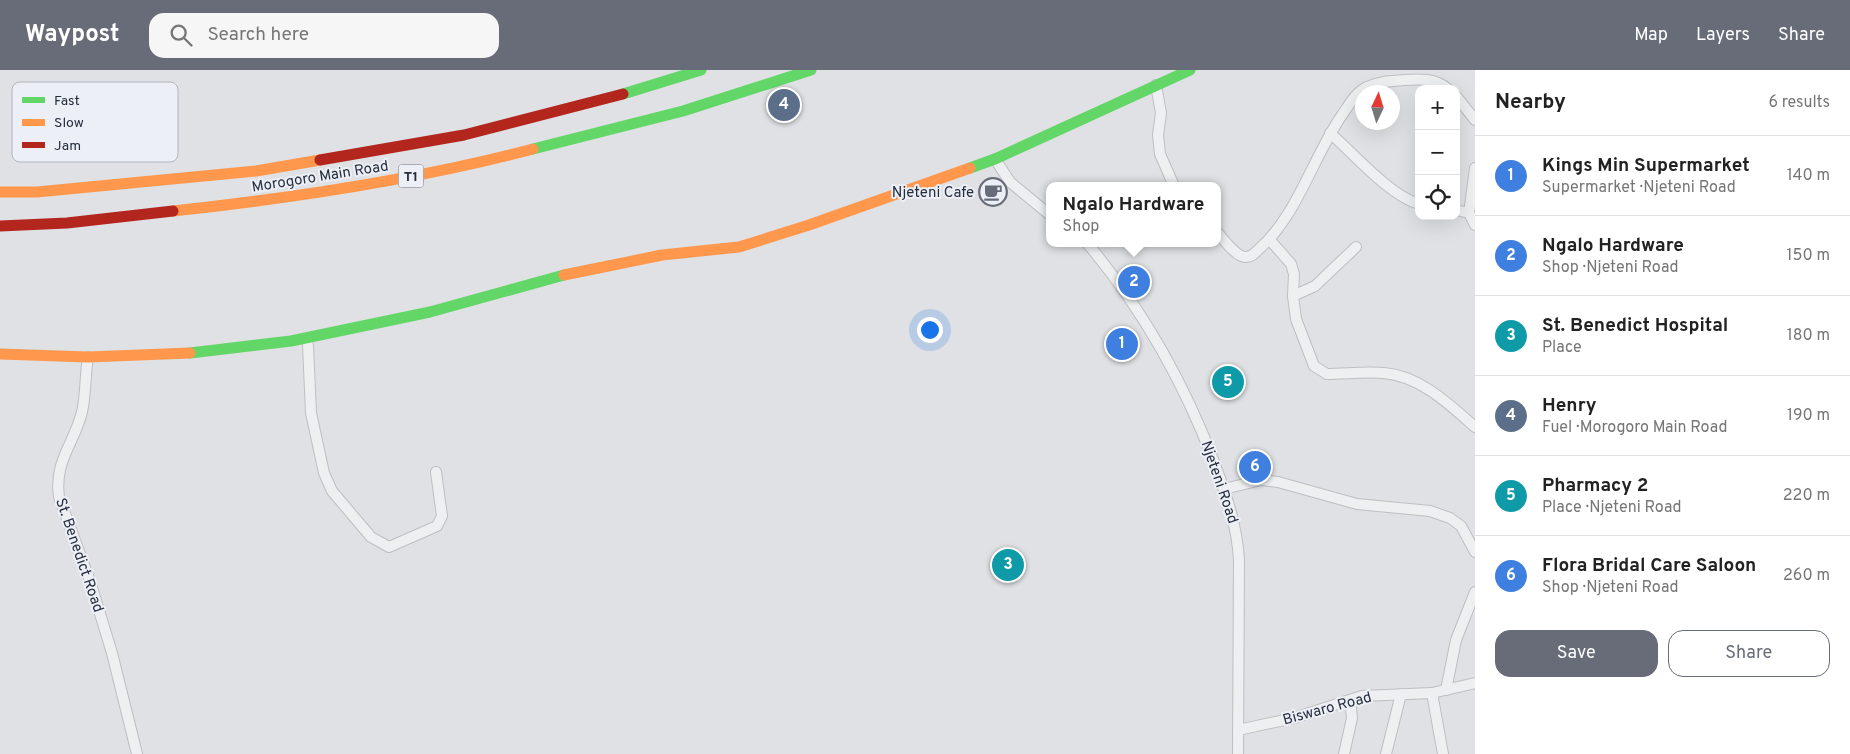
<!DOCTYPE html>
<html lang="en">
<head>
<meta charset="utf-8">
<style>
  :root { --surface:#fff; --page:#f6f6f6; --text:#222; --muted:#767676; --line:#e0e0e0; --accent:#676c78 }
  body { margin:0; font-family:Overpass,sans-serif; background:var(--page); color:var(--text) }
  .controls { position:absolute; right:15px; top:15px; display:grid; overflow:hidden; border-radius:10px; box-shadow:0 5px 20px #0002 }
  .controls button { width:45px; height:45px; display:grid; place-items:center; padding:0; border:0; border-bottom:1px solid var(--line); background:var(--surface); color:var(--text); font:25px sans-serif }
  .compass { position:absolute; left:1355px; top:15px; width:45px; height:45px; border-radius:50%; background:var(--surface); box-shadow:0 5px 20px #0002; rotate:4deg }
  .you { position:absolute; left:929px; top:259px; width:18px; height:18px; margin:-12px; border:4px solid #fff; border-radius:50%; background:#1a73e8; box-shadow:0 0 0 8px #1a73e833 }
  .badge { display:grid; place-items:center; width:32px; height:32px; border-radius:50%; background:var(--accent); color:#fff; font-size:16px; font-weight:700 }
  .pin { position:absolute; translate:-50% -50%; border:2px solid #fff; box-shadow:0 1px 5px #0006 }
  .popup { position:absolute; left:1046px; top:112px; width:175px; height:65px; box-sizing:border-box; display:grid; place-content:center; border-radius:10px; background:var(--surface); filter:drop-shadow(0 1px 4px #0005); font-size:16px; white-space:nowrap; color:var(--muted) }
  .popup b { font-size:19px; color:var(--text) }
  .popup::after { content:''; position:absolute; left:50%; top:100%; margin-left:-10px; border:10px solid transparent; border-top-color:var(--surface) }
  .list { margin:0; padding:0; list-style:none }
  h2 { display:flex; justify-content:space-between; align-items:center; height:65px; margin:0; padding:0 20px; font-size:21px }
  h2 small { font-size:16px; font-weight:400; color:var(--muted) }
  .list li { display:grid; grid-template-columns:32px 1fr auto; gap:15px; align-items:center; box-sizing:border-box; height:80px; padding:0 20px; border-top:1px solid var(--line) }
  .list b { display:block; font-size:19px; white-space:nowrap }
  .list p { margin:0; font-size:16px; white-space:nowrap; color:var(--muted) }
  .list em { font-size:16px; font-style:normal; color:var(--muted) }
  .actions { display:flex; gap:10px; padding:15px 20px }
  .actions a { flex:1; padding:11px 0; border:1px solid var(--accent); border-radius:15px; text-align:center; font-size:18px; color:var(--accent) }
  .actions .main { background:var(--accent); color:#fff }
  .icon { flex:none; width:28px; height:28px; fill:none; stroke:currentColor; stroke-width:2; stroke-linecap:round; stroke-linejoin:round }
  .map { position:relative; flex:none; width:1475px; height:684px; overflow:hidden }
  header { display:flex; align-items:center; gap:30px; box-sizing:border-box; height:70px; padding:0 25px; background:var(--accent); color:#fff }
  header strong { font-size:24px }
  nav { display:flex; gap:28px; margin-inline-start:auto; font-size:18px }
  .search { width:350px; height:45px; background:var(--page); display:flex; align-items:center; gap:12px; box-sizing:border-box; padding:0 18px; border-radius:15px; color:var(--muted); font-size:19px }
  main { display:flex }
  aside { flex:1; background:var(--surface) }
  .map>svg:first-child { display:block }
  .lines { fill:none; stroke-linecap:round; stroke-linejoin:round }
  .street-casing { stroke:#bdbfc2; stroke-width:12 }
  .street { stroke:#eeeff1; stroke-width:10 }
  .fast { stroke:#63d668; stroke-width:11 }
  .slow { stroke:#ff974d; stroke-width:11 }
  .jam { stroke:#b3261e; stroke-width:11 }
  .labels { text-anchor:middle; stroke-width:4; stroke-linejoin:round; paint-order:stroke }
  .shield { fill:#eceff5; stroke:#616775; stroke-width:1 }
  .shield-label { font-size:14px; font-weight:bold; fill:#262d3e }
  .street-label { font-size:15px; fill:#262d3e; stroke:#eceff5 }
  .poi-label { font-size:15px; fill:#262d3e; stroke:#eceff5; text-anchor:end }
  .key { fill:#eceff5; stroke:#b1b5be; stroke-width:1 }
  .key-label { font-size:14px; fill:#262d3e }
</style>
</head>
<body>
<header>
<strong>Waypost</strong>
<div class="search"><svg class="icon" aria-label="search" viewBox="0 0 24 24"><circle cx="10" cy="10" r="6"/><path d="M15 15l6 6"/></svg>Search here</div>
<nav><a>Map</a><a>Layers</a><a>Share</a></nav>
</header>
<main>
<div class="map">
<svg width="1475" height="684" viewBox="0 0 1475 684">
  <rect width="100%" height="100%" fill="#dfe1e4"/>
  <g class="lines">
    <defs>
      <g id="street">
        <path d="M1156,15L1161,43L1158,65L1160,84L1174,116"/>
        <path d="M1456,26L1475,50"/>
        <path d="M1330,63C1354,84 1389,125 1419,134"/>
        <path d="M995,89L1010,112L1050,145"/>
        <path d="M1475,98L1469,143L1475,155"/>
        <path d="M1456,140L1469,143"/>
        <path d="M1218,163C1224,170 1236,187 1246,187C1252,187 1255,183 1259,179C1297,146 1313,87 1342,45C1349,35 1356,22 1367,17C1379,11 1392,11 1404,10C1420,9 1435,8 1448,19"/>
        <path d="M1270,170L1291,194L1294,204L1293,226L1296,249L1314,296L1327,304C1345,304 1365,301 1384,303C1420,306 1449,334 1475,357"/>
        <path d="M1087,173C1142,238 1184,313 1214,392C1226,424 1237,455 1239,490L1238,684"/>
        <path d="M1293,226L1315,216L1356,177"/>
        <path d="M308,275L311,343L324,403L332,421L371,467L389,477L437,456L442,446L436,402"/>
        <path d="M88,287C85,305 86,324 82,342C74,374 54,391 59,427L90,511L112,583L137,684"/>
        <path d="M1224,419L1261,410L1278,412L1357,434L1430,441L1450,448L1461,456L1475,482"/>
        <path d="M1446,620L1456,570L1475,522"/>
        <path d="M1432,623L1443,684"/>
        <path d="M1238,660L1294,648L1362,626L1432,623L1475,613"/>
        <path d="M1344,684L1352,648L1350,630"/>
        <path d="M1386,684L1401,624"/>
      </g>
    </defs>
    <use href="#street" class="street-casing"/>
    <use href="#street" class="street"/>
    <g class="fast">
      <path d="M623,24L701,0"/>
      <path d="M533,79L683,41L811,0"/>
      <path d="M970,98L995,89L1190,0"/>
      <path d="M190,283L291,271L430,242L564,205"/>
    </g>
    <g class="slow">
      <path d="M0,122H37L256,101L320,90"/>
      <path d="M173,141C294,128 415,110 533,79"/>
      <path d="M564,205L662,185L739,177L809,155L970,98"/>
      <path d="M0,284L88,287L190,283"/>
    </g>
    <g class="jam">
      <path d="M320,90L464,65L623,24"/>
      <path d="M0,156L67,153L173,141"/>
    </g>
  </g>
  <defs>
    <symbol id="cafe-ring" viewBox="-11 -11 22 22"><circle r="9.5" fill="#eceff5" stroke="#676c78" stroke-width="1.5"/><path d="M-5.5-4.5H6V0H3Q3 3.5 0 3.5H-2.5Q-5.5 3.5-5.5 0ZM3-3.2v2h1.7v-2ZM-6 4.5H4V6H-6Z" fill="#676c78"/></symbol>
  </defs>
  <g fill-rule="evenodd">
    <use href="#cafe-ring" x="977" y="106" width="32" height="32"/>
  </g>
  <g class="labels">
    <rect class="shield" x="398.5" y="94.5" width="25" height="23" rx="4"/>
    <g class="shield-label">
      <text x="411" y="111">T1</text>
    </g>
    <g class="street-label">
      <text transform="translate(320 106) rotate(-9)" y="5">Morogoro Main Road</text>
      <text transform="translate(1220 412) rotate(71)" y="5">Njeteni Road</text>
      <text transform="translate(80 485) rotate(71)" y="5">St. Benedict Road</text>
      <text transform="translate(1327 638) rotate(-15)" y="5">Biswaro Road</text>
    </g>
    <g class="poi-label">
      <text x="974" y="127">Njeteni Cafe</text>
    </g>
  </g>
  <rect x="12" y="12" width="166" height="80" rx="8" class="key"/>
  <rect x="22" y="27" width="23" height="6" fill="#63d668"/>
  <rect x="22" y="49" width="23" height="7" fill="#ff974d"/>
  <rect x="22" y="72" width="23" height="6" fill="#b3261e"/>
  <g class="key-label">
    <text x="54" y="35">Fast</text>
    <text x="54" y="57">Slow</text>
    <text x="54" y="80">Jam</text>
  </g>
</svg>
<div class="controls">
<button>+</button>
<button>−</button>
<button><svg class="icon" aria-label="locate" viewBox="0 0 24 24"><circle cx="12" cy="12" r="6"/><path d="M12 2v4M12 18v4M2 12h4M18 12h4"/></svg></button>
</div>
<svg class="compass" viewBox="-18 -18 36 36"><path d="M0-13l5 13h-10z" fill="#e53935"/><path d="M0 13l5-13h-10z" fill="#767676"/></svg>
<div class="you"></div>
<div class="pin badge" style="left:1122px;top:274px;background:#3f7fe0">1</div>
<div class="pin badge" style="left:1134px;top:212px;background:#3f7fe0">2</div>
<div class="popup"><b>Ngalo Hardware</b>Shop</div>
<div class="pin badge" style="left:1008px;top:495px;background:#0f9aa8">3</div>
<div class="pin badge" style="left:784px;top:35px;background:#5c6f8a">4</div>
<div class="pin badge" style="left:1228px;top:312px;background:#0f9aa8">5</div>
<div class="pin badge" style="left:1255px;top:397px;background:#3f7fe0">6</div>
</div>
<aside>
<h2>Nearby<small>6 results</small></h2>
<ul class="list">
<li><span class="badge" style="background:#3f7fe0">1</span><div><b>Kings Min Supermarket</b><p>Supermarket · Njeteni Road</p></div><em>140 m</em></li>
<li><span class="badge" style="background:#3f7fe0">2</span><div><b>Ngalo Hardware</b><p>Shop · Njeteni Road</p></div><em>150 m</em></li>
<li><span class="badge" style="background:#0f9aa8">3</span><div><b>St. Benedict Hospital</b><p>Place</p></div><em>180 m</em></li>
<li><span class="badge" style="background:#5c6f8a">4</span><div><b>Henry</b><p>Fuel · Morogoro Main Road</p></div><em>190 m</em></li>
<li><span class="badge" style="background:#0f9aa8">5</span><div><b>Pharmacy 2</b><p>Place · Njeteni Road</p></div><em>220 m</em></li>
<li><span class="badge" style="background:#3f7fe0">6</span><div><b>Flora Bridal Care Saloon</b><p>Shop · Njeteni Road</p></div><em>260 m</em></li>
</ul>
<div class="actions"><a class="main">Save</a><a>Share</a></div>
</aside>
</main>
</body>
</html>
